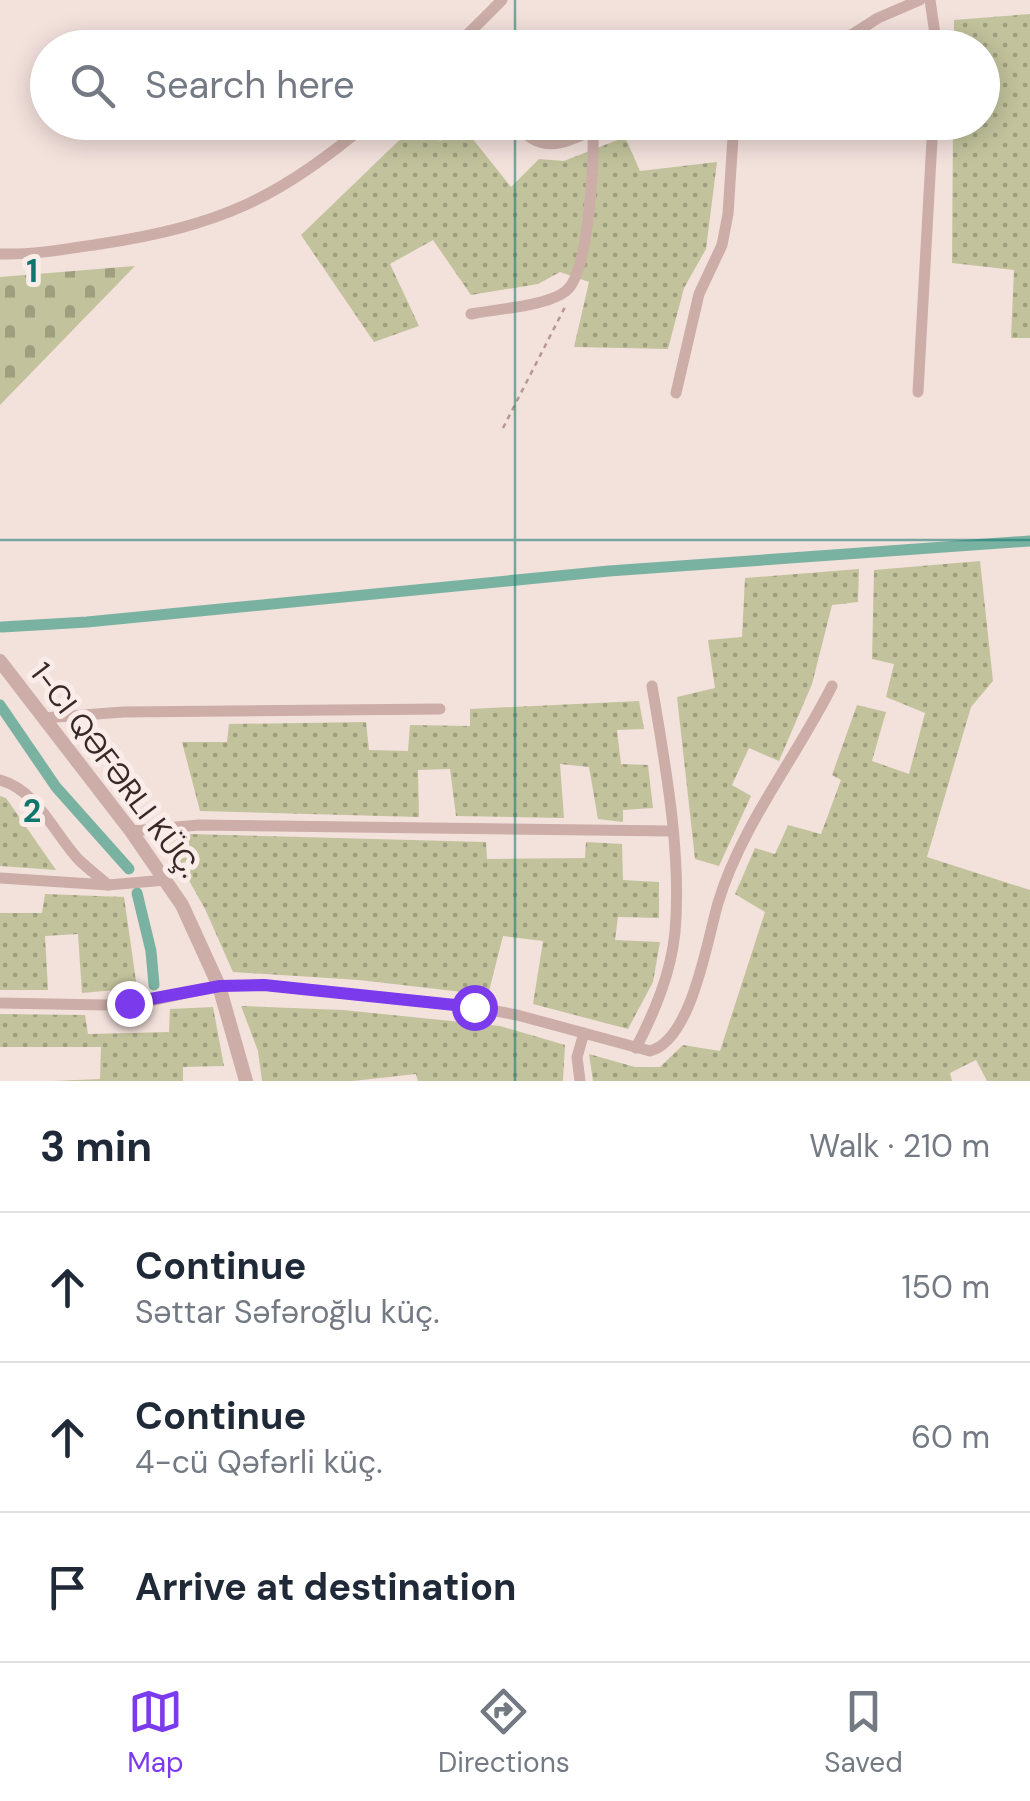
<!DOCTYPE html>
<html lang="en">
<head>
<meta charset="utf-8">
<style>
  :root { --surface:#fff; --page:#f2f2f3; --text:#1f2937; --muted:#747a83; --line:#e0e1e3; --accent:#7c3aed }
  body { margin:0; font-family:"DM Sans",sans-serif; background:var(--page); color:var(--text) }
  .stop { position:absolute; width:30px; height:30px; margin:-22px; border:8px solid #7c3aed; border-radius:50%; background:#fff }
  .stop.end { background:#7c3aed; border-color:#fff; box-shadow:0 2px 10px #0008 }
  .list { margin:0; padding:0; list-style:none }
  h2 { display:flex; justify-content:space-between; align-items:center; height:130px; margin:0; padding:0 40px; font-size:42px }
  h2 small { font-size:32px; font-weight:400; color:var(--muted) }
  .list li { display:grid; grid-template-columns:65px 1fr auto; gap:30px; align-items:center; box-sizing:border-box; height:150px; padding:0 40px; border-top:2px solid var(--line) }
  .list b { display:block; font-size:38px; white-space:nowrap }
  .list p { margin:0; font-size:32px; white-space:nowrap; color:var(--muted) }
  .list em { font-size:32px; font-style:normal; color:var(--muted) }
  .icon { flex:none; width:55px; height:55px; fill:none; stroke:currentColor; stroke-width:2; stroke-linecap:round; stroke-linejoin:round }
  .map { position:relative; flex:none; width:1030px; height:1081px; overflow:hidden }
  .search { position:absolute; background:var(--surface); box-shadow:0 5px 25px #0003; left:30px; right:30px; top:30px; height:110px; display:flex; align-items:center; gap:25px; box-sizing:border-box; padding:0 35px; border-radius:55px; color:var(--muted); font-size:38px }
  .sheet { height:580px; background:var(--surface) }
  nav { display:flex; justify-content:space-around; align-items:center; box-sizing:border-box; height:140px; border-top:2px solid var(--line); background:var(--surface); font-size:28px; color:var(--muted) }
  nav a { display:grid; justify-items:center; gap:5px }
  nav .on { color:var(--accent) }
  .map>svg:first-child { display:block }
  .cemetery { fill:url(#cemetery-stones) }
  .garden { fill:url(#garden-dots) }
  .lines { fill:none; stroke-linecap:round; stroke-linejoin:round }
  .canal { stroke:#7ab2a2; stroke-width:11 }
  .path { stroke:#b89692; stroke-width:2.5; stroke-dasharray:5 5; stroke-linecap:butt }
  .minor { stroke:#ccada8; stroke-width:11 }
  .tertiary { stroke:#ccada8; stroke-width:14 }
  .route { stroke:#7c3aed; stroke-width:12 }
  .grid { fill:none; stroke:#0f766e; stroke-width:2.5; stroke-opacity:0.55 }
  .labels { text-anchor:middle; stroke-width:10; stroke-linejoin:round; paint-order:stroke }
  .street-label { font-size:30px; fill:#382828; stroke:#faede9 }
  .grid-label { font-size:32px; text-anchor:middle; font-weight:bold; fill:#0f766e; stroke:#faede9; stroke-width:10; stroke-linejoin:round; paint-order:stroke }
</style>
</head>
<body>
<div class="map">
<svg width="1030" height="1081" viewBox="0 0 1030 1081">
  <defs>
    <pattern id="cemetery-stones" width="16" height="16" patternUnits="userSpaceOnUse" patternTransform="scale(2.5)"><rect width="16" height="16" fill="#c2c39c"/><path d="M2 7V4a2 2 0 0 1 4 0v3zM10 15v-3a2 2 0 0 1 4 0v3z" fill="#9f9e7f"/></pattern>
    <pattern id="garden-dots" width="8" height="8" patternUnits="userSpaceOnUse" patternTransform="scale(2.5)"><rect width="8" height="8" fill="#c2c39c"/><path d="M2 2h.1M6 6h.1" fill="none" stroke="#9f9e7f" stroke-width="1.8" stroke-linecap="round"/></pattern>
  </defs>
  <rect width="100%" height="100%" fill="#f3e1dc"/>
  <path class="cemetery" d="M135,266L0,405V277Z"/>
  <g class="garden">
    <path d="M1030,14V338H1011L1014,270L952,263L953,123L982,122V48L954,47V20Z"/>
    <path d="M460,123L511,187L539,159L564,161L625,137L640,171L717,162L706,249L684,288L668,349L574,347L589,282L560,272L538,284L471,295L433,240L390,264L419,326L374,342L301,235L416,124L440,141Z"/>
    <path d="M980,561L993,681L971,707L927,857L1030,890V1081H987L976,1060L950,1073L952,1081H593L589,1054L635,1067H660L683,1045L720,1051L765,912L735,894L755,848L775,854L788,825L821,834L841,780L832,775L857,705L886,712L872,761L909,774L925,713L886,697L894,664L872,659L874,570Z"/>
    <path d="M859,569L858,602L832,605L812,684L779,761L749,748L732,785L751,796L719,866L695,859L677,697L715,688L708,640L742,637L745,578Z"/>
    <path d="M639,701L644,729L617,730L621,764L648,765L653,808L623,810V822L598,819L589,767L560,764L564,818L456,816L450,769L418,770L419,817L200,811L182,742H227L229,724L366,722L369,750L408,751L410,725L470,726V709Z"/>
    <path d="M0,796L6,798L56,870L0,866Z"/>
    <path d="M189,834L486,842L487,859L585,858L586,842L622,844L623,880L659,882V918L618,917L615,940L660,942L653,982L628,1029L533,1004L543,941L503,936L488,995L359,980L233,972L205,909L168,843Z"/>
    <path d="M45,894L124,897L137,988L82,993L78,934L45,936L48,990H0V913H42Z"/>
    <path d="M241,1006L343,1010L500,1026L565,1045L563,1081H418L416,1074L353,1081H262L258,1051Z"/>
    <path d="M213,1007L224,1066L183,1067V1081H52L100,1079L101,1047H0V1014L85,1015L88,1034L169,1032L170,1009Z"/>
  </g>
  <g class="lines">
    <g class="canal">
      <path d="M2,627L87,622L609,571L1030,541"/>
      <path d="M0,705L56,787L129,869"/>
      <path d="M137,893L151,951L154,985"/>
    </g>
    <path class="path" d="M503,428L565,307"/>
    <g class="minor">
      <path d="M930,0L937,48"/>
      <path d="M454,48L502,0"/>
      <path d="M831,48L878,18L920,0"/>
      <path d="M515,122C543,161 573,139 608,122"/>
      <path d="M0,254C33,255 67,249 100,244C217,226 278,200 369,122"/>
      <path d="M471,314C495,309 552,306 568,289C589,268 594,160 593,129"/>
      <path d="M918,392L933,122"/>
      <path d="M676,393L699,294L722,245L728,214L734,122"/>
      <path d="M44,718L123,712L440,709"/>
      <path d="M0,780C37,790 53,832 78,859C87,868 98,876 108,885"/>
      <path d="M131,831L199,825L671,831"/>
      <path d="M0,878L108,885L166,880"/>
      <path d="M0,1003L105,1005L155,1000L219,986L264,985L474,1007L517,1015L650,1051C692,1040 707,940 718,903C741,826 796,758 832,686"/>
      <path d="M636,1048C655,1011 671,973 675,932C682,854 665,763 652,686"/>
      <path d="M580,1081L577,1057L584,1033"/>
    </g>
    <path class="tertiary" d="M0,661L131,831L182,905L219,986L246,1081"/>
  </g>
  <g class="lines">
    <path class="route" d="M129,1003L220,986L264,985L474,1007"/>
  </g>
  <path class="grid" d="M515,0V48M515,122V1081M0,540H1030"/>
  <g class="labels">
    <g class="street-label">
      <text transform="translate(115 770) rotate(53)" y="10">1-CI QƏFƏRLI KÜÇ.</text>
    </g>
  </g>
  <g class="grid-label">
    <text x="32" y="282">1</text>
    <text x="32" y="822">2</text>
  </g>
</svg>
<div class="stop" style="left:474px;top:1007px"></div>
<div class="stop end" style="left:129px;top:1003px"></div>
<div class="search"><svg class="icon" aria-label="search" viewBox="0 0 24 24"><circle cx="10" cy="10" r="6"/><path d="M15 15l6 6"/></svg>Search here</div>
</div>
<section class="sheet">
<h2>3 min<small>Walk · 210 m</small></h2>
<ul class="list">
<li><svg class="icon" aria-label="ahead" viewBox="0 0 24 24"><path d="M12 20V5M6 11l6-6 6 6"/></svg><div><b>Continue</b><p>Səttar Səfəroğlu küç.</p></div><em>150 m</em></li>
<li><svg class="icon" aria-label="ahead" viewBox="0 0 24 24"><path d="M12 20V5M6 11l6-6 6 6"/></svg><div><b>Continue</b><p>4-cü Qəfərli küç.</p></div><em>60 m</em></li>
<li><svg class="icon" aria-label="arrive" viewBox="0 0 24 24"><path d="M6 21V4h12l-3 4 3 4H6"/></svg><div><b>Arrive at destination</b></div></li>
</ul>
</section>
<nav>
<a class="on"><svg class="icon" aria-label="map" viewBox="0 0 24 24"><path d="M3 6l6-2 6 2 6-2v14l-6 2-6-2-6 2zM9 4v14M15 6v14"/></svg>Map</a>
<a><svg class="icon" aria-label="directions" viewBox="0 0 24 24"><path d="M12 3l9 9-9 9-9-9zM9 14v-3h6M13 9l2 2-2 2"/></svg>Directions</a>
<a><svg class="icon" aria-label="saved" viewBox="0 0 24 24"><path d="M7 4h10v16l-5-4-5 4z"/></svg>Saved</a>
</nav>
</body>
</html>
